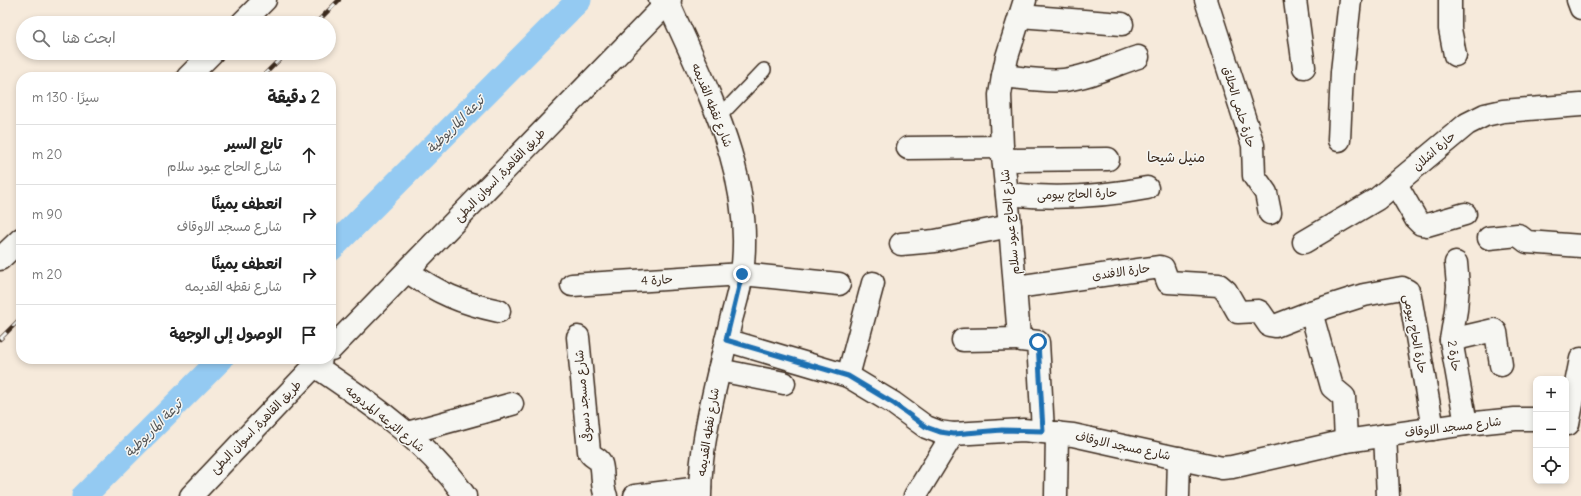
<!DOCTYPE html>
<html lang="ar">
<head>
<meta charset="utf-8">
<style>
  :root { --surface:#fff; --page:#f6f6f6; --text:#222; --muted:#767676; --line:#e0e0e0 }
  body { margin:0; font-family:Delius,"Playpen Sans Arabic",sans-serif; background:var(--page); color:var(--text); direction:rtl }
  .controls { position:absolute; right:12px; bottom:12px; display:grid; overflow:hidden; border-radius:8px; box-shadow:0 2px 6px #0003 }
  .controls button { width:36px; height:36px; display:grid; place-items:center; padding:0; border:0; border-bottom:1px solid var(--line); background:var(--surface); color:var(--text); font:20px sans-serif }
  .stop { position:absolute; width:12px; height:12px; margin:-9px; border:3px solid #1f6fb2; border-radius:50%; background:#fff }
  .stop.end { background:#1f6fb2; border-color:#fff; box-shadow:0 1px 4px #0008 }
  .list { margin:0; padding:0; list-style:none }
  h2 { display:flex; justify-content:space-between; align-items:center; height:52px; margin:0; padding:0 16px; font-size:17px }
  h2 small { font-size:13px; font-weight:400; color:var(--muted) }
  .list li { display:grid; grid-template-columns:26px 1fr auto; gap:12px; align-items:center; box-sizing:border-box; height:60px; padding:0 16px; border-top:1px solid var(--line) }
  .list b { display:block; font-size:15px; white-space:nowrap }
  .list p { margin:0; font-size:13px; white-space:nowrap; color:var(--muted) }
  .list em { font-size:13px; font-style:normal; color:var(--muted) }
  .icon { flex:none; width:22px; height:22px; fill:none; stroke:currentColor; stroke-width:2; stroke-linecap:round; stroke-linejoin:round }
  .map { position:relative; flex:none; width:1581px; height:496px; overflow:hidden; direction:ltr }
  .search { position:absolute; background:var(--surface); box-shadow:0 2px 6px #0003; left:16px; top:16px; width:320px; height:44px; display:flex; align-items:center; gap:10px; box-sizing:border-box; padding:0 14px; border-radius:22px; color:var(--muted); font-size:15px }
  .panel { position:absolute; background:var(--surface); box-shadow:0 2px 6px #0003; left:16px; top:72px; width:320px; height:292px; border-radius:16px; direction:rtl }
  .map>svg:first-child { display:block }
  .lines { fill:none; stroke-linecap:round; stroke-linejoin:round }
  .canal { stroke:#94caf2; stroke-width:25 }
  .lane-casing { stroke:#3b2a1e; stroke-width:16 }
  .street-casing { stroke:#3b2a1e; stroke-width:25 }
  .secondary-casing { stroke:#3b2a1e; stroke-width:25 }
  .lane { stroke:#f6f6f2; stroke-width:13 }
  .street { stroke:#f6f6f2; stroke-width:22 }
  .secondary { stroke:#f6f6f2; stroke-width:22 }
  .rail-casing { stroke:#3b2a1e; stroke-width:4.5 }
  .rail { stroke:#f6f6f2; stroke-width:3; stroke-dasharray:9; stroke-linecap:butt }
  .route { stroke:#1f6fb2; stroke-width:5 }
  .labels { text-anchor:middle; stroke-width:3; stroke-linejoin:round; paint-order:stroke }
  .street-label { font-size:12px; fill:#3b2a1e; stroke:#f6f6f2 }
  .water-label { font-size:13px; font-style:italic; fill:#515253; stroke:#f6f6f2 }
  .quarter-label { font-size:14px; fill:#3b2a1e; stroke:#f6f6f2 }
</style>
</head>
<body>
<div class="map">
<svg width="1581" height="496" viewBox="0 0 1581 496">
  <rect width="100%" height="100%" fill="#f6eadb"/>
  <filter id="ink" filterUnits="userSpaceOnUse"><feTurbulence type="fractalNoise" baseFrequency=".025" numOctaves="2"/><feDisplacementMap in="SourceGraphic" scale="8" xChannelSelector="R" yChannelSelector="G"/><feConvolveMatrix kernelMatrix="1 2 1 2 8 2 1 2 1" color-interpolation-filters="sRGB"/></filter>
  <g filter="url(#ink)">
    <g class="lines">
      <g class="canal">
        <path d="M331,249L579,0"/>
        <path d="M84,496L221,359"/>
      </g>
      <defs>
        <path id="lane" d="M719,117L764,70"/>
        <g id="street">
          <path d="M660,0L668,2C706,89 755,175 742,273C740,289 735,305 731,320C718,378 700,437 700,496"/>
          <path d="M1025,0L1007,57L1003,76L1000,95L1002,147L1010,226L1019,337L1021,340L1038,342L1043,431"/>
          <path d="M1206,0L1253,145L1254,176L1266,193L1270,213"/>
          <path d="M1295,0L1304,67"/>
          <path d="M1450,0V29L1455,55"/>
          <path d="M1578,0L1581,8"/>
          <path d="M1020,16L1122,24"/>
          <path d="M1003,76C1023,78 1044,82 1064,80C1089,77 1114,65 1138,57"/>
          <path d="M1339,140L1342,72L1350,0"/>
          <path d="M908,148L1002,147"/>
          <path d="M1004,160L1108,159"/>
          <path d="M1396,184L1416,219L1421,224L1427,225L1465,214"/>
          <path d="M1007,194C1054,199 1100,197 1147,188"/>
          <path d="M1489,238L1518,235L1527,242L1581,246"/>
          <path d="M1304,242L1377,199L1467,124L1485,115L1503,111L1581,105"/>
          <path d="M901,244L935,241L1010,226"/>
          <path d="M1456,263L1458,286L1456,310L1451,340L1466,424"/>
          <path d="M407,271C438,293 461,303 499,311"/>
          <path d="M572,285L742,274L839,284"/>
          <path d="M1016,287L1160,267L1163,268L1168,282L1219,285L1226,291L1238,312L1258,311L1260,312L1269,325L1275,326L1311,312L1364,295L1402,288L1408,291L1410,296L1433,429"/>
          <path d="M1311,312L1332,387L1344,397L1346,441"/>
          <path d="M578,337L589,451C591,458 599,457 601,464C604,474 601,486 606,496"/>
          <path d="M726,340L848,376L893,403L926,427L939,432L953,434L1023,430L1073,435L1222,468L1232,467L1346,441L1466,424L1515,419H1536"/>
          <path d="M963,340L1020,339"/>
          <path d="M1451,340L1494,330L1496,332L1501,365"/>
          <path d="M331,349L670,0"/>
          <path d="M315,366C361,397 409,429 446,472C453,479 459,488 465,496"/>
          <path d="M719,370L784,383"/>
          <path d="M848,376L873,283"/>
          <path d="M1568,424L1581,359"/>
          <path d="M407,433L512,404"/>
          <path d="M1385,435L1388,496"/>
          <path d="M191,496L321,359"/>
          <path d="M635,496L700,488"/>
          <path d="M915,496L953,434"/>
          <path d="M1056,496L1057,433"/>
          <path d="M1178,496L1179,458"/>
        </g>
        <g id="secondary">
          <path d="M242,23L265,0"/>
          <path d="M188,77L212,53"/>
          <path d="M0,259L21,239"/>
        </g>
      </defs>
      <use href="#lane" class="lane-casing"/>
      <use href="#street" class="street-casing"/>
      <use href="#secondary" class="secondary-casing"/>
      <use href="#lane" class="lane"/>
      <use href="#street" class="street"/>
      <use href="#secondary" class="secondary"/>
      <defs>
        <g id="rail">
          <path d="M316,23L339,0"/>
          <path d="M262,77L286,53"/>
          <path d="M0,339L21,318"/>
        </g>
      </defs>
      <use href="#rail" class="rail-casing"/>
      <use href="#rail" class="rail"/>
    </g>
  </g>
  <g class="lines" filter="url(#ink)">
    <path class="route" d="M742,274L726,340L848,376L893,403L926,427L940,432L954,434L1002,430L1043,431L1038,342"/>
  </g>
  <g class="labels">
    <g class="street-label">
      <text transform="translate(712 105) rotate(68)" y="4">شارع نقطه القديمه</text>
      <text transform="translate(1239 107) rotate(73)" y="4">حارة حلمى الحلاق</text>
      <text transform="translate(1434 151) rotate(-41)" y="4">حارة اشلان</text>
      <text transform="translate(500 175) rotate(-46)" y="4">طريق القاهرة, اسوان البطئ</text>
      <text transform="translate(1077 194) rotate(-2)" y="4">حارة الحاج بيومى</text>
      <text transform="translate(1010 222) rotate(-96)" y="4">شارع الحاج عبود سلام</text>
      <text transform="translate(1121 272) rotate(-8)" y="4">حارة الافندى</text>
      <text transform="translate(657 280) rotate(-4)" y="4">حارة 4</text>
      <text transform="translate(1415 334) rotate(79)" y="4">حارة الحاج بيومى</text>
      <text transform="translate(1454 356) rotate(82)" y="4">حارة 2</text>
      <text transform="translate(583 396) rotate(-95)" y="4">شارع مسجد دسوقى</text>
      <text transform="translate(385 419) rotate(39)" y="4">شارع الترعه المردومه</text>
      <text transform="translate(256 427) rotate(-46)" y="4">طريق القاهرة, اسوان البطئ</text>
      <text transform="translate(1453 427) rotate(-7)" y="4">شارع مسجد الاوقاف</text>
      <text transform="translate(708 432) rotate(-81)" y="4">شارع نقطه القديمه</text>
      <text transform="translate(1123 446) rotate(12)" y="4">شارع مسجد الاوقاف</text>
    </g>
    <g class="water-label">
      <text transform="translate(455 124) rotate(-45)" y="5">ترعة الماريوطية</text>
      <text transform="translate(153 428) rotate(-45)" y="5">ترعة الماريوطية</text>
    </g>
    <g class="quarter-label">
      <text x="1176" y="162">منيل شيحا</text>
    </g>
  </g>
</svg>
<div class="controls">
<button>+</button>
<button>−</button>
<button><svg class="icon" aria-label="locate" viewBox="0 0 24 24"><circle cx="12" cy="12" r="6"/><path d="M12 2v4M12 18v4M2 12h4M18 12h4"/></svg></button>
</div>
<div class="stop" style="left:1038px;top:342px"></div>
<div class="stop end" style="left:742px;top:274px"></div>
<div class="search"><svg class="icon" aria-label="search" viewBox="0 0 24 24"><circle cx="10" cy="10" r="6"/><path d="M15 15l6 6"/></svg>ابحث هنا</div>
<section class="panel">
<h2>2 دقيقة<small>سيرًا · 130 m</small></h2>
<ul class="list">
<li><svg class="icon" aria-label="ahead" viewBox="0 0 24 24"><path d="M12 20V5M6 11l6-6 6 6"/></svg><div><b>تابع السير</b><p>شارع الحاج عبود سلام</p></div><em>20 m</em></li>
<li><svg class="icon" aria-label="right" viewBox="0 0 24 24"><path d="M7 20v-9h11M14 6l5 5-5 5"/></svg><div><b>انعطف يمينًا</b><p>شارع مسجد الاوقاف</p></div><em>90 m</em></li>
<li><svg class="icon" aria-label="right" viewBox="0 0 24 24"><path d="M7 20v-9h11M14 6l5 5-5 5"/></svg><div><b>انعطف يمينًا</b><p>شارع نقطه القديمه</p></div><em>20 m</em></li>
<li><svg class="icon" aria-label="arrive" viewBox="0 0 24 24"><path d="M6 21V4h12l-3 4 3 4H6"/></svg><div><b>الوصول إلى الوجهة</b></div></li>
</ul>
</section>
</div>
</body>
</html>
